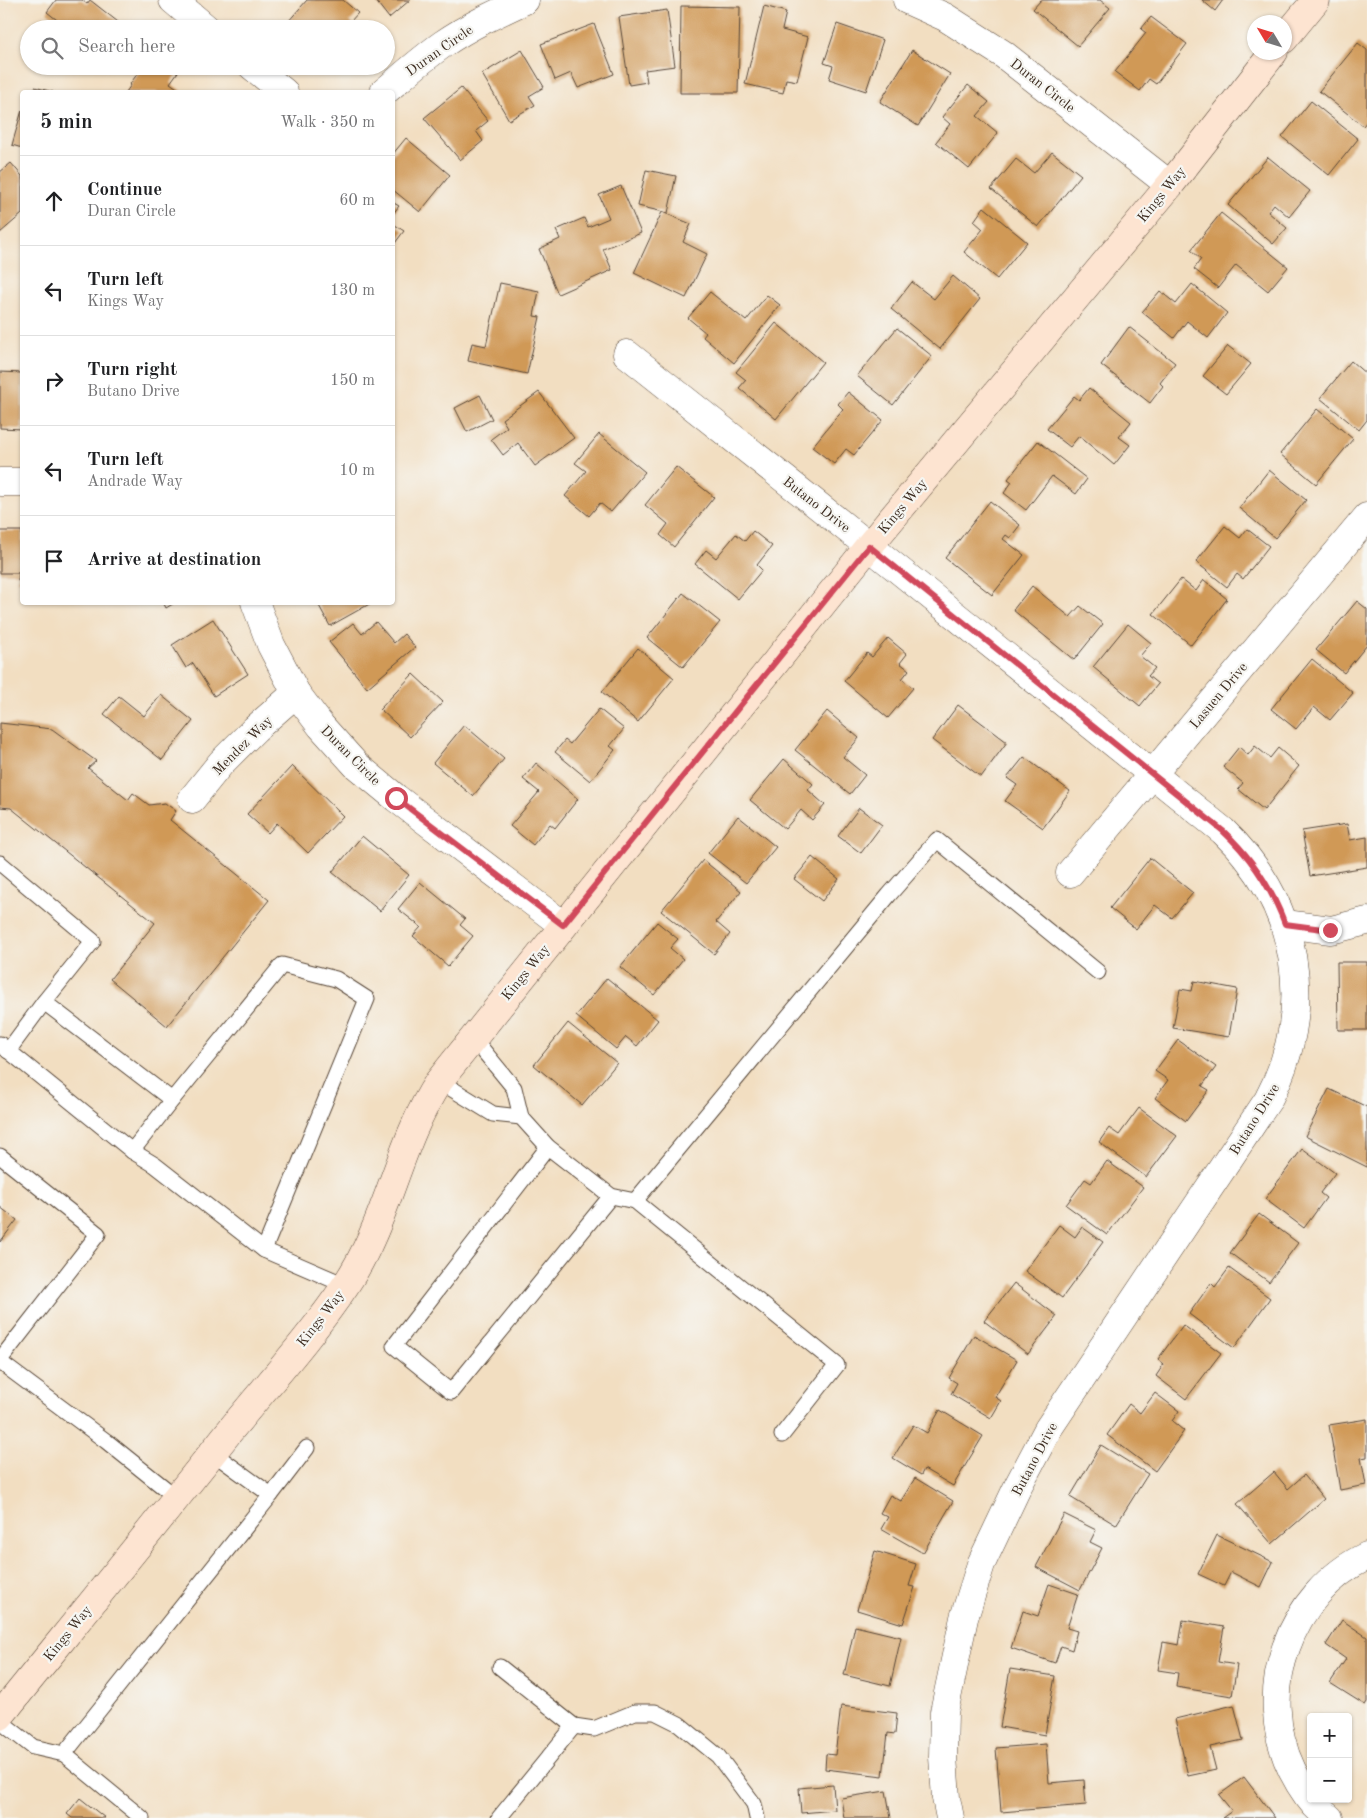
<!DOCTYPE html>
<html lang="en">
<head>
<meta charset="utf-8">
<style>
  :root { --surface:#fff; --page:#f6f6f6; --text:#202124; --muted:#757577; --line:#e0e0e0 }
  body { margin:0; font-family:"Old Standard TT",serif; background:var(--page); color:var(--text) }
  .controls { position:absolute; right:15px; bottom:15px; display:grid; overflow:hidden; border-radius:5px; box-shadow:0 1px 4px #0004 }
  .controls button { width:45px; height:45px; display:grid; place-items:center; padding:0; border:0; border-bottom:1px solid var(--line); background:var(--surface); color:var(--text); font:25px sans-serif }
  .compass { position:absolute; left:1247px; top:15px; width:45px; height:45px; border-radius:50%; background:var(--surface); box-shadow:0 1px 4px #0004; rotate:308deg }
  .stop { position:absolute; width:15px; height:15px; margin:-11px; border:4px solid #d1495b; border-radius:50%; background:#fff }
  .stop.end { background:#d1495b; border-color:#fff; box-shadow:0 1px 5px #0008 }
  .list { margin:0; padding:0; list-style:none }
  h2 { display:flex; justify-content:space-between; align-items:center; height:65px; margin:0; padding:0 20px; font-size:21px }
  h2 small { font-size:16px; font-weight:400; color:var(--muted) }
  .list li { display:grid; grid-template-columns:32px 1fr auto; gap:15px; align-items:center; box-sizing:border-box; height:90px; padding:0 20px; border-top:1px solid var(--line) }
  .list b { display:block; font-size:19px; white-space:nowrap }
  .list p { margin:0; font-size:16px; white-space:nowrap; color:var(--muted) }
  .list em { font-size:16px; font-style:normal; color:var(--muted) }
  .icon { flex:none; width:28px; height:28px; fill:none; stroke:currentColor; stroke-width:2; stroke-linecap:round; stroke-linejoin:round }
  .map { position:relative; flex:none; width:1367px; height:1818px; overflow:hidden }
  .search { position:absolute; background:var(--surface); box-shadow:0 1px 4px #0004; left:20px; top:20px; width:375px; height:55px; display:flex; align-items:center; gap:12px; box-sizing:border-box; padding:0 18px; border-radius:28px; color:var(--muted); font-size:19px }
  .panel { position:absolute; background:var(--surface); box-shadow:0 1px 4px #0004; left:20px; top:90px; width:375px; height:515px; border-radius:5px }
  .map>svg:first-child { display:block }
  .building { fill:#d09957 }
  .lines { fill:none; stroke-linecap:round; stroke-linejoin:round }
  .lane-casing { stroke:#564536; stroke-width:17 }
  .street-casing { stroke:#564536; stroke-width:29 }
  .secondary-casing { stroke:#564536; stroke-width:29 }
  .lane { stroke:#fff; stroke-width:15 }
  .street { stroke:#fff; stroke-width:28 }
  .secondary { stroke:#fde4d1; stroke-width:28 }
  .route { stroke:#d1495b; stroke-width:6 }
  .labels { text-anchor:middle; stroke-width:4.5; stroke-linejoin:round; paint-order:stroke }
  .street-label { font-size:14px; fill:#3b2a1e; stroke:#f6f6f2 }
</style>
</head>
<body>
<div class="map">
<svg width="1367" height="1818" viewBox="0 0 1367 1818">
  <rect width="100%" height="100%" fill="#f6f6f2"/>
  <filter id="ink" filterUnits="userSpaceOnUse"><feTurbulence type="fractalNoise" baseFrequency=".02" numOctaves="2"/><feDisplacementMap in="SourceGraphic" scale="10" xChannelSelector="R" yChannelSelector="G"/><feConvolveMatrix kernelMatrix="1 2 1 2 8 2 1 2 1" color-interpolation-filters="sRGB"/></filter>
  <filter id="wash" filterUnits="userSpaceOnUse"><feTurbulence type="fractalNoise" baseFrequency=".0096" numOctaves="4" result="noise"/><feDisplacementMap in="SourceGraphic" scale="20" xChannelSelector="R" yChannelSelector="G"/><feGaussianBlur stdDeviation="1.12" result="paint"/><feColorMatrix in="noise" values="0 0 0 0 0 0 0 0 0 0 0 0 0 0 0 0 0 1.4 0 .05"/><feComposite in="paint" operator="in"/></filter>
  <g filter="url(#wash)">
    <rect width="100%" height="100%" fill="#f2dec1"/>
    <g id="blocks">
      <g class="building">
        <path d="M56,0H82L87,4L90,0L127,29H50L57,20L47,12Z"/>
        <path d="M307,0H343L358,13L350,22L359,29H294L287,23Z"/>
        <path d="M375,0H410L389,18Z"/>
        <path d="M1041,0H1100L1110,8L1078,46L1033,9Z"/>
        <path d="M1202,0H1223L1215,11Z"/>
        <path d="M681,6L740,7L738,93H680Z"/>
        <path d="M764,6L786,12L782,30L808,37L797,81L786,79L783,93L745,84Z"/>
        <path d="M667,10L675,66L645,70L647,82L629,85L619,17Z"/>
        <path d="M1151,17L1187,44L1156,84L1149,79L1140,91L1115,72L1146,33L1141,29Z"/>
        <path d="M594,24L614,74L578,88L571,73L555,80L541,44Z"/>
        <path d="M837,24L883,40L866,91L829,79L833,66L824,63Z"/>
        <path d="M1358,43L1367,50V121L1363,126L1319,91Z"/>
        <path d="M522,50L544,87L529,96L535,105L509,120L482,74Z"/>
        <path d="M912,50L950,74L918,126L880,102Z"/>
        <path d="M143,66H176L180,69L170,83L183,92H126L131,85L130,84Z"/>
        <path d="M968,85L989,102L977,116L998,133L969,169L936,142L950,124L942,117Z"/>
        <path d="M35,87L53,92H33Z"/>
        <path d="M461,88L488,121L476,131L483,141L460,160L424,118Z"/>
        <path d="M1311,101L1358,139L1329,175L1282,137Z"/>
        <path d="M22,110V148L12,145Z"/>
        <path d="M406,138L450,175L420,212L392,189V155Z"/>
        <path d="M1052,152L1081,175L1038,227L991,189L1016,159L1034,173Z"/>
        <path d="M1268,157L1310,191L1289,217L1274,204L1268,212L1287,228L1273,244L1228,205Z"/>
        <path d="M11,163L22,176V214L0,233V172Z"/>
        <path d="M646,170L676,176L668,213L638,206Z"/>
        <path d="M621,186L641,233L603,249L612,270L558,294L539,249L560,239L556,230L584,218L588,227L609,218L599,195Z"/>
        <path d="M392,202L399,206L392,215Z"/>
        <path d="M984,207L1027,242L997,279L964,252L983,229L974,221Z"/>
        <path d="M662,212L691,224L683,242L707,254L686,298L634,273Z"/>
        <path d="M1221,213L1288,267L1268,291L1236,265L1218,288L1194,269L1201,259L1191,250Z"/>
        <path d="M392,223L404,231L392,247Z"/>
        <path d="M953,276L980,299L940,349L891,309L912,282L934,299Z"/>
        <path d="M500,283L539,291L534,316L540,317L527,374L468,361L472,343L486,346Z"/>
        <path d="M1192,284L1227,313L1208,338L1187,321L1174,338L1142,312L1160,291L1176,304Z"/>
        <path d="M710,292L746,321L767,295L780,305L734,363L703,337L706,333L688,318Z"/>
        <path d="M776,323L823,362L776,419L739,388L746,380L736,372Z"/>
        <path d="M1129,327L1175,363L1160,383L1163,386L1150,403L1101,365Z"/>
        <path d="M897,328L932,356L893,405L857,376Z"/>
        <path d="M1228,346L1251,364L1226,394L1203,376Z"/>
        <path d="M1351,361L1367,375V420L1359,430L1320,398Z"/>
        <path d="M0,372L22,373V429L0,428Z"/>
        <path d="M1089,388L1131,422L1119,437L1130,445L1114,465L1079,436L1070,447L1047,429L1074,396L1079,400Z"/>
        <path d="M539,392L574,438L535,466L518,443L503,455L491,439L507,427L502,419Z"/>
        <path d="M848,392L883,420L854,455L846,449L834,464L812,447L843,409L838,404Z"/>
        <path d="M480,395L492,419L467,432L455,408Z"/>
        <path d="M1317,409L1353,439L1316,484L1280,454Z"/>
        <path d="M599,434L645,472L611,512L600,503L589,516L565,496L586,471L575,463Z"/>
        <path d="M1038,441L1087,479L1076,494L1052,476L1026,510L1004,493L1012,482L1008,479Z"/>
        <path d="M676,467L714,497L674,547L660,535L668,524L645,505Z"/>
        <path d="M1269,470L1306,500L1275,538L1239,508Z"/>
        <path d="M990,501L1020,525L1010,538L1006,535L1003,539L1024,555L992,595L945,558Z"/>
        <path d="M1225,526L1240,538L1247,529L1269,546L1243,579L1237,574L1227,587L1196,562Z"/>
        <path d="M0,531H22V581H18L19,573H0Z"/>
        <path d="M753,531L772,546L757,565L762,570L738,599L695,564L706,550L716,558L736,534L745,541Z"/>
        <path d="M1181,579L1196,591L1204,580L1227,599L1191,645L1153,614Z"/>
        <path d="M1032,586L1070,617L1080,606L1103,624L1074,660L1013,610Z"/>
        <path d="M683,593L720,622L683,667L647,638Z"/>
        <path d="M1357,601L1367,609V645L1344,673L1316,650Z"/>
        <path d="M163,602H176L166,608Z"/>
        <path d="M317,602H373L330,626Z"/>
        <path d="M213,619L248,674L214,696L193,663L186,668L172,645Z"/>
        <path d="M376,622L394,643L404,634L415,647L367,688L329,642L353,623L362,634Z"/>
        <path d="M1128,624L1151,643L1140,656L1155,668L1148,676L1158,684L1140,706L1093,667Z"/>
        <path d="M888,638L907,654L900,663L909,670L902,679L913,688L888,718L844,681L867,653L872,657Z"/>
        <path d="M638,648L674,678L638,722L602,692Z"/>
        <path d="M1312,659L1353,693L1330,720L1314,707L1296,729L1271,709Z"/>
        <path d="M413,674L443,702L410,737L380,709Z"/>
        <path d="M161,695L193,721L162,760L104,714L119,696L144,716Z"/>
        <path d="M958,705L1007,742L981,777L932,740Z"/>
        <path d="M599,709L624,729L610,746L615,750L590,781L555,752L565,740L570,744Z"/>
        <path d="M827,711L859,738L843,757L865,775L850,794L795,750Z"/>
        <path d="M0,723L52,729L96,761L88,768L128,800L133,793L149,805L165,803L176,811L170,820L269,900L167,1026L110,979L155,923L11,808L0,807Z"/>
        <path d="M464,725L504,759L473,796L433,763Z"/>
        <path d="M1255,746L1270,758L1278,748L1299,766L1264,810L1238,789L1243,783L1223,767L1239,747L1248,755Z"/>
        <path d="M1024,757L1070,791L1043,828L1005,801L1017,785L1007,778Z"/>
        <path d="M784,759L813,784L808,790L825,805L812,820L801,810L785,829L750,800Z"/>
        <path d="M536,763L578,799L555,828L550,824L533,845L510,826L539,792L523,779Z"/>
        <path d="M292,766L343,816L308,853L277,823L268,833L247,814Z"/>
        <path d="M859,808L882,825L861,853L838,836Z"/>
        <path d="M738,816L776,847L746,883L708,853Z"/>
        <path d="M1347,824L1350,840L1367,837V867L1310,876L1302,831Z"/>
        <path d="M362,836L409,875L380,911L332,872Z"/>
        <path d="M812,857L839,879L822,901L794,879Z"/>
        <path d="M1150,858L1193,893L1172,918L1155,905L1136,929L1110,908Z"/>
        <path d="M703,860L741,891L716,922L730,934L714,954L661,911Z"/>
        <path d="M420,882L465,919L460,925L473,936L448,966L413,936L421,927L398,909Z"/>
        <path d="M657,922L678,939L670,948L683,959L654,995L620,967Z"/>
        <path d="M1337,962H1367V1030H1338Z"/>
        <path d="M607,978L658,1020L637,1046L626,1037L616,1049L576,1016Z"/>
        <path d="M1194,981L1237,989L1229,1037L1173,1028L1180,989L1192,991Z"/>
        <path d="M568,1023L617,1063L582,1105L534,1065Z"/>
        <path d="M1178,1040L1216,1067L1202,1086L1209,1090L1186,1121L1155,1098L1168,1080L1155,1071Z"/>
        <path d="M1329,1089L1367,1107V1167L1305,1136Z"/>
        <path d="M1139,1108L1177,1136L1146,1177L1099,1142L1109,1128L1119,1135Z"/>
        <path d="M1302,1149L1335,1173L1320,1193L1326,1198L1304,1228L1265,1199Z"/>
        <path d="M1107,1161L1143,1187L1107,1235L1066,1205L1085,1179L1091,1183Z"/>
        <path d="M0,1207L17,1220L0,1242Z"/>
        <path d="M1259,1214L1298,1243L1269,1282L1230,1253Z"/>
        <path d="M1059,1225L1075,1237L1082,1227L1103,1242L1062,1298L1025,1271Z"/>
        <path d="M1229,1268L1270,1298L1234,1348L1189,1314L1211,1283L1215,1287Z"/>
        <path d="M1014,1283L1057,1316L1028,1354L984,1321Z"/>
        <path d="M1183,1325L1221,1353L1186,1399L1156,1376L1164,1364L1158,1359Z"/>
        <path d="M974,1335L1017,1360L995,1397L1001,1401L991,1418L951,1394L957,1383L949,1378Z"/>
        <path d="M1155,1393L1179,1411L1172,1421L1184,1431L1155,1471L1107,1435L1129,1404L1140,1413Z"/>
        <path d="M940,1410L983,1436L953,1486L924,1469L921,1475L893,1458L913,1425L927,1433Z"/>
        <path d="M1367,1419V1457L1361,1458L1366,1485L1340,1490L1329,1425Z"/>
        <path d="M1101,1445L1148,1474L1116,1525L1070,1497Z"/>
        <path d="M1274,1472L1288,1489L1304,1475L1324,1499L1272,1544L1237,1504Z"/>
        <path d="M915,1478L953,1501L923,1553L881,1529L888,1517L880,1513L890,1495L901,1501Z"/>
        <path d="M1064,1514L1096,1530L1090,1542L1102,1548L1080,1590L1036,1567Z"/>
        <path d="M1217,1535L1273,1562L1261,1587L1231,1572L1224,1586L1198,1574Z"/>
        <path d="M875,1551L916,1564L909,1586L915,1587L903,1624L857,1610Z"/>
        <path d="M1049,1584L1078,1594L1067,1628L1077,1631L1072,1650L1061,1646L1055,1663L1011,1648L1023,1611L1038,1616Z"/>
        <path d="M1183,1620L1224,1627L1218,1662L1237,1665L1232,1696L1176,1687L1178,1673L1158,1670L1163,1642L1179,1645Z"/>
        <path d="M1342,1620L1367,1637V1702L1365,1705L1330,1683L1346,1659L1326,1645Z"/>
        <path d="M855,1626L901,1637L890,1686L844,1675Z"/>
        <path d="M1010,1669L1055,1676L1045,1735L1000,1727Z"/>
        <path d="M1234,1705L1243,1740L1210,1747L1216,1770L1188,1776L1175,1719Z"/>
        <path d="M841,1706L897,1713L895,1734L888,1733L883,1776L825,1769L826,1754L835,1755Z"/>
        <path d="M1046,1744L1049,1783L1084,1780L1086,1805L1001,1812L996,1748Z"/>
        <path d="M1244,1777L1275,1818H1222L1232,1811L1219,1795Z"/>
        <path d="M833,1785L835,1810L801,1813L799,1788Z"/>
        <path d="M886,1791L891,1818H844L841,1798Z"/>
        <path d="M80,1798L105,1818H72L67,1814Z"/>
      </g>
    </g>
  </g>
  <g filter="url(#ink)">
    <use href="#blocks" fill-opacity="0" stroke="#564536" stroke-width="1"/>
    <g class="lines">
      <defs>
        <g id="lane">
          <path d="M0,863L93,941L44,1002L172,1100L282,965L336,979L367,999L264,1250"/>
          <path d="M473,1038L514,1088L521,1117L548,1147L611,1196L635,1201L837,1365L782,1435"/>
          <path d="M0,1044L132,1151L155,1165L264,1250L345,1285"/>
          <path d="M8,1051L44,1002"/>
          <path d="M439,1081L493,1114L521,1117"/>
          <path d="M548,1147L394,1346L451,1392L611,1196"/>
          <path d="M132,1151L172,1100"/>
          <path d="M0,1156L98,1234L0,1360"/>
          <path d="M635,1201L889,895L937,840L1098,972"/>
          <path d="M0,1362L106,1441L177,1498"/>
          <path d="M213,1453L271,1495L307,1448"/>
          <path d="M0,1721L33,1747L64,1754"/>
          <path d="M574,1726L594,1729L635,1712H655L679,1724L718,1756L754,1804L757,1818"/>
          <path d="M142,1818L64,1754L271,1495"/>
          <path d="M499,1818L574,1726L500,1667"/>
        </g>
        <g id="street">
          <path d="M173,0L207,29"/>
          <path d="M907,0L945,17L1003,54L1170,185"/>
          <path d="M252,66L284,92"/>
          <path d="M384,92C403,76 422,59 443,44C469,26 497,13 525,0"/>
          <path d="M627,354L869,546L1223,831C1299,904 1317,1007 1268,1100L1048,1429L1019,1484L981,1564L964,1618L944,1712L943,1757L946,1798L950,1818"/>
          <path d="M0,482H22"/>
          <path d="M255,602L271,645L296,693L321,726L356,765L396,798L563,925"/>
          <path d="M192,799L221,763L255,729L296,693"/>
          <path d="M1070,873L1367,517"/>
          <path d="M1285,924L1331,930L1367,921"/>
          <path d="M1329,1818C1313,1806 1301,1788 1292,1770C1254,1692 1289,1593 1367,1556"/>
        </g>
        <g id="secondary">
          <path d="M1284,39L1316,0"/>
          <path d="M0,1716C76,1622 153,1528 228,1433C267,1385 310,1338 345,1286C388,1223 397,1145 439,1081L869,546L1170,185L1274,52"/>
        </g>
      </defs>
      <use href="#lane" class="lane-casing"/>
      <use href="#street" class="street-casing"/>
      <use href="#secondary" class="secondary-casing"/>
      <use href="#lane" class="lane"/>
      <use href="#street" class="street"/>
      <use href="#secondary" class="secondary"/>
    </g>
  </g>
  <g class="lines" filter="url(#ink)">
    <path class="route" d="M396,798L563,925L869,546L1223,831C1251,857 1272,889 1285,924L1330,930"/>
  </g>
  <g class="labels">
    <g class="street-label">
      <text transform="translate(439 50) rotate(-35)" y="5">Duran Circle</text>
      <text transform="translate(1043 85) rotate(38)" y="5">Duran Circle</text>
      <text transform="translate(1161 194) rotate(-51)" y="5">Kings Way</text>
      <text transform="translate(817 504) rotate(38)" y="5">Butano Drive</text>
      <text transform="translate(902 506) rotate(-50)" y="5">Kings Way</text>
      <text transform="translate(1218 695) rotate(-50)" y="5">Lasuen Drive</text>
      <text transform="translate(242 745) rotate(-45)" y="5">Mendez Way</text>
      <text transform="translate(351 755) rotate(45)" y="5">Duran Circle</text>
      <text transform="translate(525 972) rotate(-51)" y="5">Kings Way</text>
      <text transform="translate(1254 1119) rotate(-58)" y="5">Butano Drive</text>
      <text transform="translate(320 1318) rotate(-52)" y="5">Kings Way</text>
      <text transform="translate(1034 1459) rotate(-62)" y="5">Butano Drive</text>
      <text transform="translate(67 1633) rotate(-51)" y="5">Kings Way</text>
    </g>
  </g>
</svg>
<div class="controls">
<button>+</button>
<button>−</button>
</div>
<svg class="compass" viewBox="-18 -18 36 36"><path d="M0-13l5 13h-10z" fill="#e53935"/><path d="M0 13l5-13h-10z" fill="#757577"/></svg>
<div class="stop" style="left:396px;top:798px"></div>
<div class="stop end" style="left:1330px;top:930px"></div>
<div class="search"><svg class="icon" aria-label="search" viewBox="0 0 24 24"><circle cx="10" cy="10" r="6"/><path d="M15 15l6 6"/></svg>Search here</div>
<section class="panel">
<h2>5 min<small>Walk · 350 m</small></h2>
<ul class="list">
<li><svg class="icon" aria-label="ahead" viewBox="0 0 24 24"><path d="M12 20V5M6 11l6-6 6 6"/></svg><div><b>Continue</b><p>Duran Circle</p></div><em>60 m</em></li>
<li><svg class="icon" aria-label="left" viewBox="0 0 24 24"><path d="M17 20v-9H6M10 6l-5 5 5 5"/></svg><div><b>Turn left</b><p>Kings Way</p></div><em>130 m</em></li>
<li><svg class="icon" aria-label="right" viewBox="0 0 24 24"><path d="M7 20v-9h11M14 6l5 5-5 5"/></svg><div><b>Turn right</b><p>Butano Drive</p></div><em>150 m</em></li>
<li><svg class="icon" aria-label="left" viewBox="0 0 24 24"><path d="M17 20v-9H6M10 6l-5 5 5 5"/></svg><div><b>Turn left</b><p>Andrade Way</p></div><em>10 m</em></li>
<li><svg class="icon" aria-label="arrive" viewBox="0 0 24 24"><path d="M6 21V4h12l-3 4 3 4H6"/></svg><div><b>Arrive at destination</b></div></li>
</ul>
</section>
</div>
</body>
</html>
